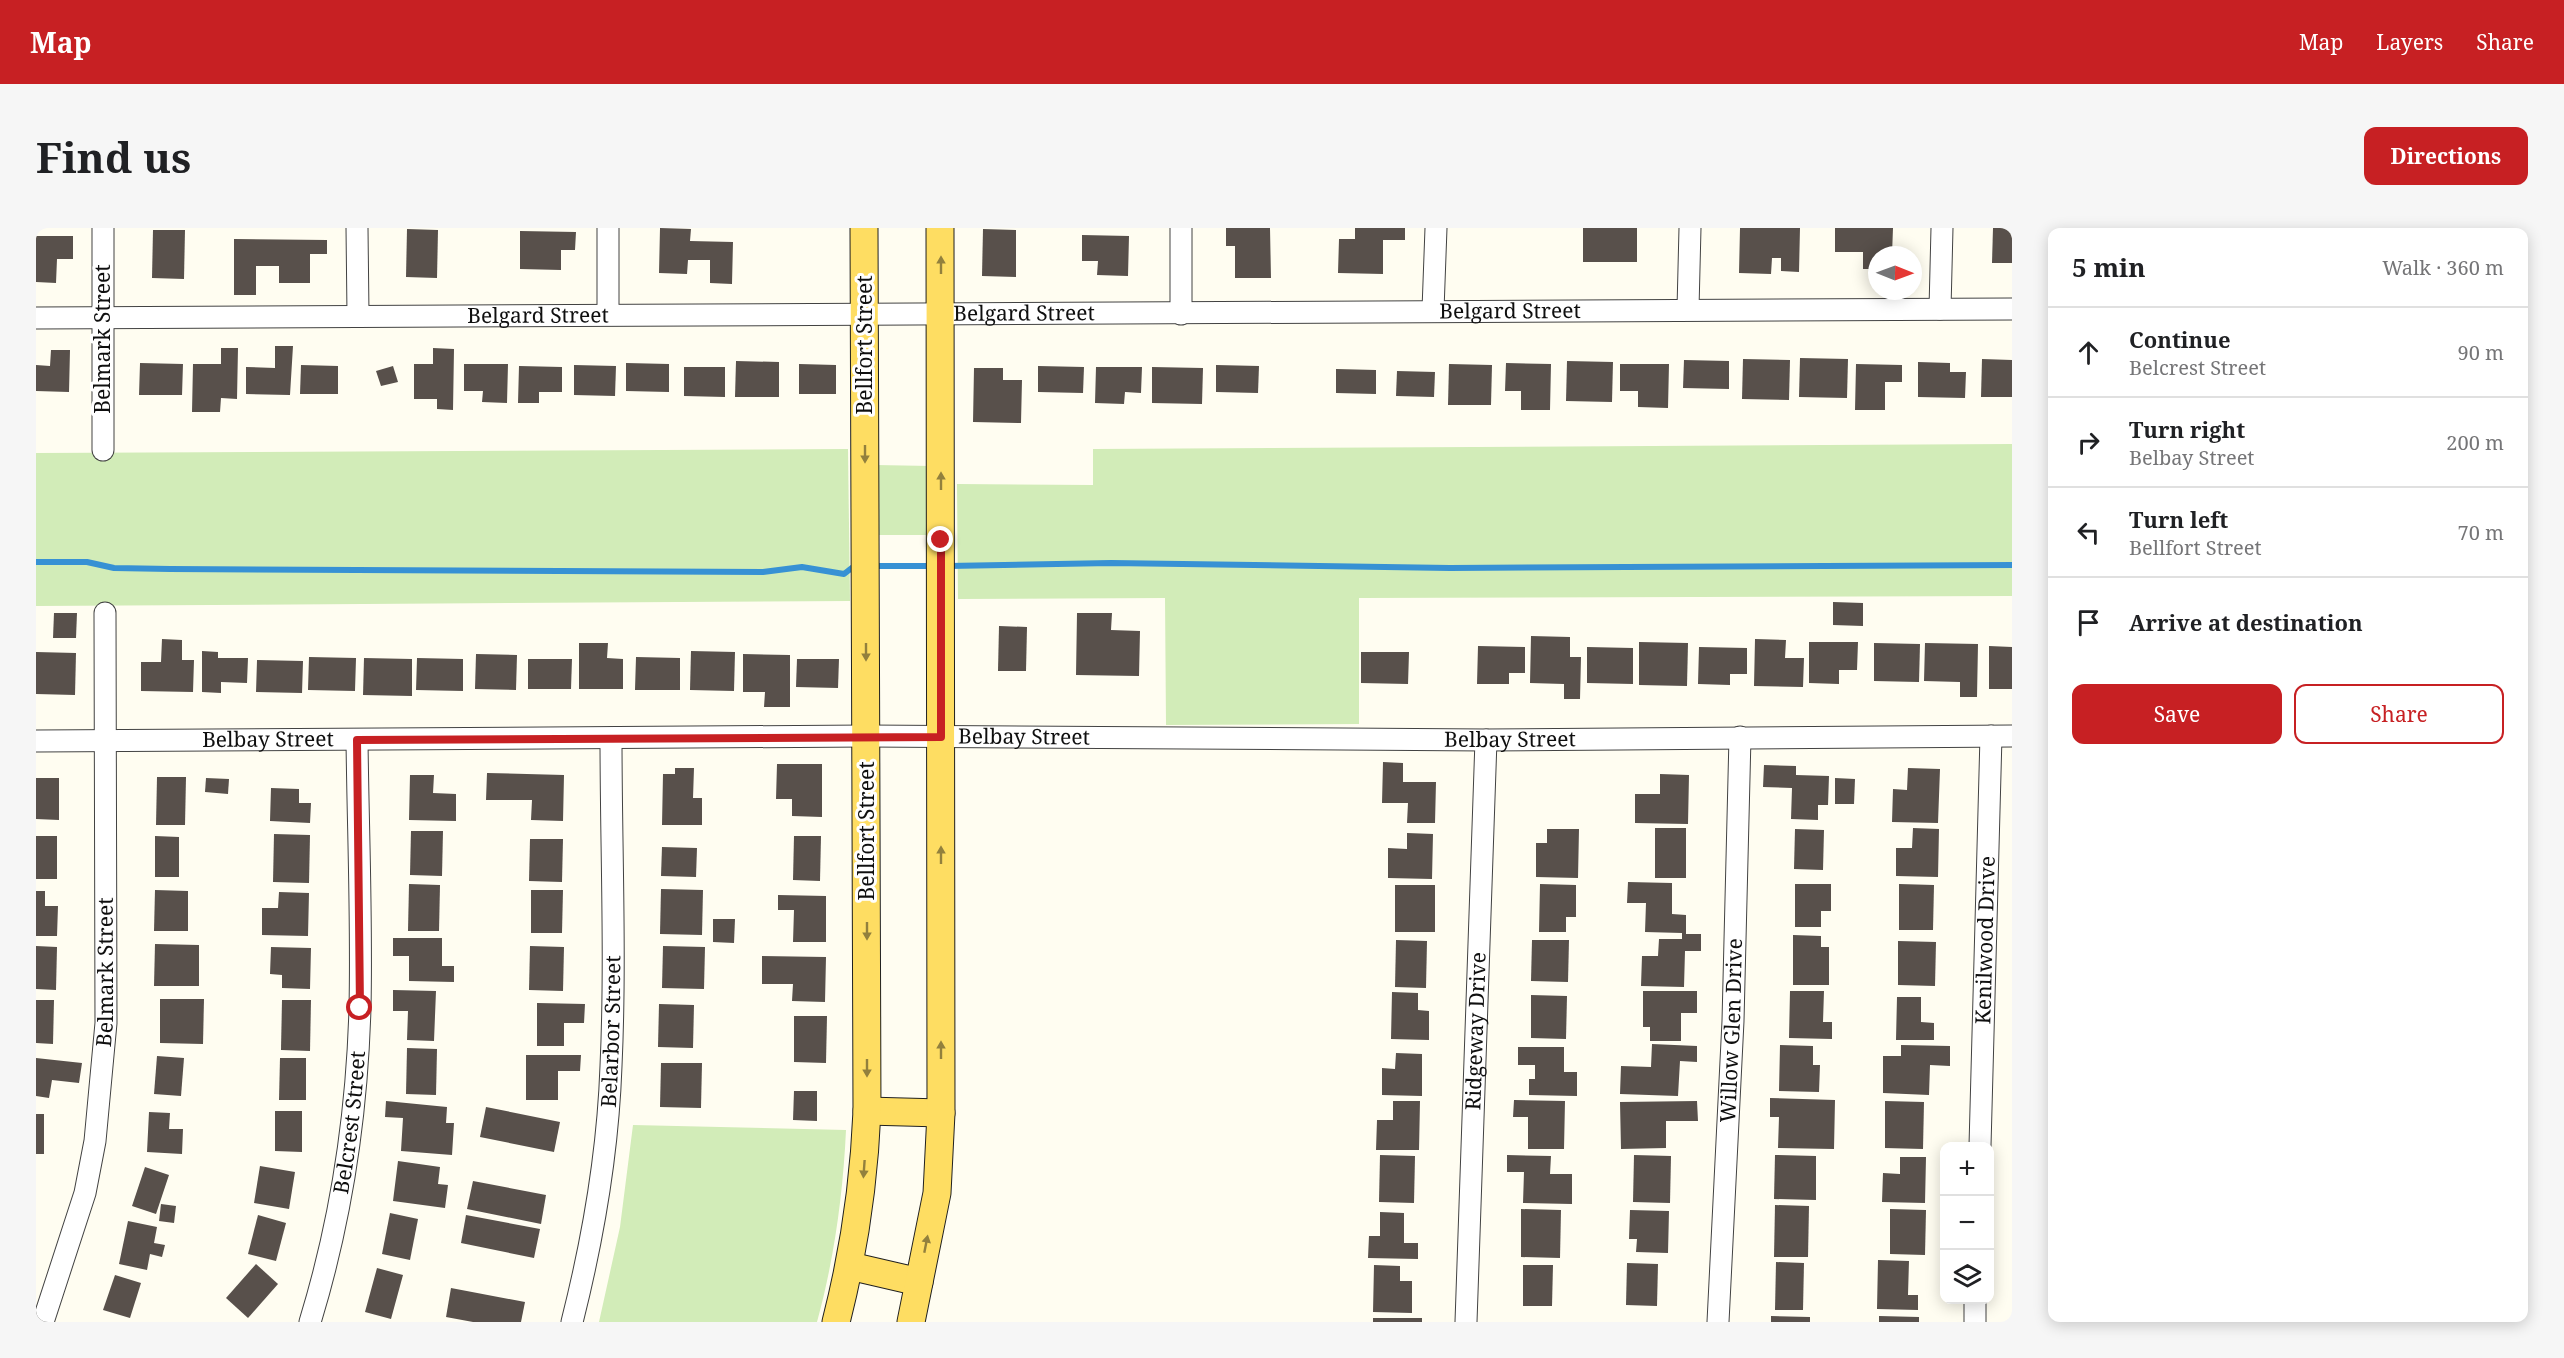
<!DOCTYPE html>
<html lang="en">
<head>
<meta charset="utf-8">
<style>
  :root { --surface:#fff; --page:#f6f6f6; --text:#202124; --muted:#757577; --line:#e0e0e0; --accent:#c72023 }
  body { margin:0; font-family:"Noto Serif",serif; background:var(--page); color:var(--text) }
  .controls { position:absolute; right:18px; bottom:18px; display:grid; overflow:hidden; border-radius:12px; box-shadow:0 3px 15px #0003 }
  .controls button { width:54px; height:54px; display:grid; place-items:center; padding:0; border:0; border-bottom:2px solid var(--line); background:var(--surface); color:var(--text); font:30px sans-serif }
  .compass { position:absolute; left:1832px; top:18px; width:54px; height:54px; border-radius:50%; background:var(--surface); box-shadow:0 3px 15px #0003; rotate:91deg }
  .stop { position:absolute; width:18px; height:18px; margin:-14px; border:4px solid #c72023; border-radius:50%; background:#fff }
  .stop.end { background:#c72023; border-color:#fff; box-shadow:0 2px 6px #0008 }
  .list { margin:0; padding:0; list-style:none }
  h2 { display:flex; justify-content:space-between; align-items:center; height:78px; margin:0; padding:0 24px; font-size:26px }
  h2 small { font-size:20px; font-weight:400; color:var(--muted) }
  .list li { display:grid; grid-template-columns:39px 1fr auto; gap:18px; align-items:center; box-sizing:border-box; height:90px; padding:0 24px; border-top:2px solid var(--line) }
  .list b { display:block; font-size:22px; white-space:nowrap }
  .list p { margin:0; font-size:20px; white-space:nowrap; color:var(--muted) }
  .list em { font-size:20px; font-style:normal; color:var(--muted) }
  .actions { display:flex; gap:12px; padding:18px 24px }
  .actions a { flex:1; padding:14px 0; border:2px solid var(--accent); border-radius:12px; text-align:center; font-size:21px; color:var(--accent) }
  .actions .main { background:var(--accent); color:#fff }
  .icon { flex:none; width:33px; height:33px; fill:none; stroke:currentColor; stroke-width:2; stroke-linecap:round; stroke-linejoin:round }
  .map { position:relative; flex:none; width:1976px; height:1094px; overflow:hidden; border-radius:12px }
  header { display:flex; align-items:center; gap:36px; box-sizing:border-box; height:84px; padding:0 30px; background:var(--accent); color:#fff }
  header strong { font-size:28px }
  nav { display:flex; gap:33px; margin-inline-start:auto; font-size:21px }
  .intro { display:flex; align-items:center; justify-content:space-between; box-sizing:border-box; height:144px; padding:0 36px }
  h1 { margin:0; font-size:42px }
  .button { padding:15px 27px; border-radius:12px; background:var(--accent); color:#fff; font-size:21px; font-weight:700 }
  main { display:flex; gap:36px; padding:0 36px }
  aside { flex:1; background:var(--surface); border-radius:12px; box-shadow:0 3px 15px #0003 }
  .map>svg:first-child { display:block }
  .green { fill:#d2ecb8 }
  .lines { fill:none; stroke-linecap:round; stroke-linejoin:round }
  .stream { stroke:#3791d4; stroke-width:6 }
  .building { fill:#58504b }
  .minor-casing { stroke:#424242; stroke-width:23 }
  .major-casing { stroke:#202020; stroke-width:29 }
  .minor { stroke:#fff; stroke-width:21 }
  .major { stroke:#fedd62; stroke-width:27 }
  .oneway { fill:#92803d }
  .route { stroke:#c72023; stroke-width:8 }
  .labels { text-anchor:middle; stroke-width:6; stroke-linejoin:round; paint-order:stroke }
  .street-label { font-size:21px; fill:#0f0f0f; stroke:#fff }
</style>
</head>
<body>
<header>
<strong>Map</strong>
<nav><a>Map</a><a>Layers</a><a>Share</a></nav>
</header>
<div class="intro"><h1>Find us</h1><a class="button">Directions</a></div>
<main>
<div class="map">
<svg width="1976" height="1094" viewBox="0 0 1976 1094">
  <rect width="100%" height="100%" fill="#fffdf1"/>
  <g class="green">
    <path d="M1976,216V368L1323,370V496L1130,497L1129,370L922,371L921,256L1057,257V221Z"/>
    <path d="M812,221L814,373L0,378V225Z"/>
    <path d="M840,237L895,238V307H841Z"/>
    <path d="M597,897L810,902C807,967 798,1032 781,1094H563L584,999Z"/>
  </g>
  <g class="lines">
    <g class="stream">
      <path d="M0,334H51L78,340L134,341L727,344L766,339L808,346L817,339H824"/>
      <path d="M837,338H899"/>
      <path d="M912,338L1075,335L1414,340L1976,337"/>
    </g>
  </g>
  <g class="building">
    <path d="M624,0L655,1L654,13L697,14L696,56L674,55V32H652L651,46L623,45Z"/>
    <path d="M1190,0H1234L1235,50H1199V18H1190Z"/>
    <path d="M1319,0H1369V12H1347V46L1302,45L1303,11H1319Z"/>
    <rect x="1547" y="0" width="54" height="34"/>
    <path d="M1704,0H1764L1763,44L1745,43V30H1736L1735,46L1703,45Z"/>
    <path d="M1799,0H1857L1856,27H1841V41H1827V24H1799Z"/>
    <path d="M1957,0H1976V35H1956Z"/>
    <path d="M371,1L402,2L401,50L370,49Z"/>
    <path d="M947,1L980,2V49L946,48Z"/>
    <path d="M117,2H149L148,51L116,50Z"/>
    <path d="M484,3L540,4L539,22H525V42L484,41Z"/>
    <path d="M1046,7L1093,8L1092,48L1061,47L1062,33H1046Z"/>
    <path d="M0,8H37V31H21L20,55L0,54Z"/>
    <path d="M198,11L291,12V26H274V55H243V38H220V67H198Z"/>
    <path d="M239,118H257L254,167L210,166V139L239,140Z"/>
    <path d="M185,120H202L201,171L185,170L184,184H156L157,136H185Z"/>
    <path d="M397,120L418,121L417,182L401,181V171H378V136H397Z"/>
    <path d="M15,122H34L33,164L0,163V137L14,138Z"/>
    <path d="M1764,130L1812,131L1811,170L1763,169Z"/>
    <path d="M1707,131L1754,132L1753,172L1706,171Z"/>
    <path d="M1946,131L1976,132V169H1945Z"/>
    <path d="M1648,132L1693,133V161L1647,160Z"/>
    <path d="M700,133L743,134V169H699Z"/>
    <path d="M1531,133L1577,134L1576,174L1530,173Z"/>
    <path d="M1882,134L1914,135V144H1930L1929,170L1882,169Z"/>
    <path d="M104,135L147,136L146,167H103Z"/>
    <path d="M590,135L633,136V164L590,163Z"/>
    <path d="M1470,135L1515,136L1514,182H1485V163H1469Z"/>
    <path d="M428,136H472L471,175L446,174L447,163H428Z"/>
    <path d="M763,136L800,137V166H763Z"/>
    <path d="M1413,136L1456,137L1455,177H1412Z"/>
    <path d="M1584,136H1633L1632,180L1602,179V163H1584Z"/>
    <path d="M1820,136L1866,137V154H1849V182H1819Z"/>
    <path d="M265,137L302,138V166H264Z"/>
    <path d="M538,137L580,138L579,168L538,167Z"/>
    <path d="M1180,137L1223,138L1222,165L1180,164Z"/>
    <path d="M357,138L362,154L345,158L340,143Z"/>
    <path d="M483,138L526,139V164H503V175H482Z"/>
    <path d="M1002,138L1048,139L1047,165L1002,164Z"/>
    <path d="M648,139H689V169L648,168Z"/>
    <path d="M1060,139H1106L1105,165L1089,164L1088,176L1059,175Z"/>
    <path d="M1116,139L1167,140L1166,176L1116,175Z"/>
    <path d="M938,140H967V152H986L985,195L937,194Z"/>
    <path d="M1300,141L1340,142V166L1300,165Z"/>
    <path d="M1361,143L1399,144L1398,169L1360,168Z"/>
    <path d="M1797,374L1827,375V398L1797,397Z"/>
    <path d="M18,385H41L40,410H17Z"/>
    <path d="M1041,385H1076L1075,402L1104,403L1103,448L1040,447Z"/>
    <path d="M963,398L991,399L990,443H962Z"/>
    <path d="M1495,408L1534,409V429H1545L1544,471H1528V456L1494,455Z"/>
    <path d="M126,411L146,412V432H158L157,464L105,463V434H125Z"/>
    <path d="M1719,411L1750,412L1749,430H1768L1767,459L1718,458Z"/>
    <path d="M1603,414L1652,415L1651,458L1603,457Z"/>
    <path d="M1773,414H1822L1821,442H1803V456L1773,455Z"/>
    <path d="M543,415H572L571,430L587,431V461H543Z"/>
    <path d="M1838,415L1884,416L1883,454L1838,453Z"/>
    <path d="M1889,415L1942,416L1941,469H1924V454L1888,453Z"/>
    <path d="M1442,418L1489,419V445H1473V456H1441Z"/>
    <path d="M1953,418L1976,419V461H1953Z"/>
    <path d="M1551,419L1597,420V456L1551,455Z"/>
    <path d="M1663,419L1711,420V446H1694V457L1662,456Z"/>
    <path d="M166,423L182,424V430H212L211,455L185,454V465L166,464Z"/>
    <path d="M655,423L699,424L698,463L654,462Z"/>
    <path d="M0,424L40,425L39,467L0,466Z"/>
    <path d="M1325,424H1373L1372,456L1325,455Z"/>
    <path d="M440,426L481,427L480,462L439,461Z"/>
    <path d="M707,426L754,427V479H728L729,464H707Z"/>
    <path d="M273,429L320,430L319,463L272,462Z"/>
    <path d="M600,429L644,430V462H599Z"/>
    <path d="M328,430L376,431V468L327,467Z"/>
    <path d="M381,430L427,431V463L380,462Z"/>
    <path d="M492,431H536L535,461H492Z"/>
    <path d="M761,431H803L802,460L760,459Z"/>
    <path d="M221,432L267,433L266,465L220,464Z"/>
    <path d="M1347,534L1367,535V554H1400L1399,595H1371L1372,575H1346Z"/>
    <path d="M741,536H786V589L756,588V571H740Z"/>
    <path d="M1728,537L1760,538V547L1793,548L1792,577H1782V592L1755,591L1756,560L1727,559Z"/>
    <path d="M639,540H658L657,570H666V597H626L627,546H639Z"/>
    <path d="M1872,540L1904,541L1902,595L1856,594L1857,561L1871,562Z"/>
    <path d="M451,545L528,547L527,593L495,592L496,572H450Z"/>
    <path d="M1624,546L1653,547L1652,596L1599,595V566H1624Z"/>
    <path d="M374,547H398L397,565L420,566V593L373,592Z"/>
    <path d="M121,549H150L149,597H120Z"/>
    <path d="M0,550H23V592L0,591Z"/>
    <path d="M170,550L193,551L192,566L169,564Z"/>
    <path d="M1799,550L1819,551L1818,576H1799Z"/>
    <path d="M235,560L263,561V575H275L274,595L234,593Z"/>
    <rect x="1619" y="600" width="31" height="50"/>
    <path d="M1877,600L1903,601L1902,649L1860,648V620H1876Z"/>
    <path d="M1511,601H1543L1542,650L1500,649V615H1511Z"/>
    <path d="M1759,601L1788,602L1787,642L1758,641Z"/>
    <path d="M375,603H407L406,648L374,647Z"/>
    <path d="M1371,605L1397,606L1396,651L1352,650V620L1371,621Z"/>
    <path d="M238,606L274,607L273,655L237,654Z"/>
    <rect x="0" y="608" width="21" height="43"/>
    <path d="M119,608L143,609V649H119Z"/>
    <path d="M758,608H785L784,653L757,652Z"/>
    <path d="M494,611H527L526,654L493,653Z"/>
    <path d="M626,619L661,620L660,649L625,648Z"/>
    <path d="M1592,654L1636,655V686L1650,687V706H1665V723H1649L1648,759L1605,758L1606,728H1622L1623,711H1646V705L1609,704L1610,675H1591Z"/>
    <path d="M373,656L404,657L403,703H372Z"/>
    <path d="M1504,656L1540,657V689H1530V704H1503Z"/>
    <path d="M1759,656H1795V683H1785V699H1759Z"/>
    <path d="M1863,656L1898,657L1897,702H1863Z"/>
    <rect x="1359" y="657" width="40" height="47"/>
    <path d="M625,661L667,662L666,707L624,706Z"/>
    <path d="M119,662L152,663V703H118Z"/>
    <path d="M495,662H527L526,705H495Z"/>
    <path d="M0,663H9V678H22L21,708H0Z"/>
    <path d="M243,664L273,665L272,708L226,707V680H242Z"/>
    <path d="M742,667L790,668V714H757L758,682H742Z"/>
    <path d="M677,691H699L698,715L677,714Z"/>
    <path d="M1757,707L1785,708V719H1793V757H1757Z"/>
    <path d="M357,710H406V738H418V754L373,753V728H357Z"/>
    <path d="M1360,712L1391,713L1390,760L1359,759Z"/>
    <path d="M1496,712H1533L1532,754L1495,753Z"/>
    <path d="M1862,713L1900,714L1899,758L1862,757Z"/>
    <path d="M119,716L163,717V758H118Z"/>
    <path d="M0,718L21,719L20,762L0,761Z"/>
    <path d="M494,718L528,719L527,763L493,762Z"/>
    <path d="M627,718L669,719L668,761L626,760Z"/>
    <path d="M235,719L275,720L274,761L246,760V747L234,746Z"/>
    <path d="M726,728L790,729L789,774L756,773L757,756H726Z"/>
    <path d="M357,762L400,763L398,813L371,812L372,783H357Z"/>
    <path d="M1607,763H1661V785H1645V813H1614V799H1607Z"/>
    <path d="M1754,763H1788L1787,794H1796V811L1753,810Z"/>
    <path d="M1356,764L1382,765V782L1393,783V812L1355,811Z"/>
    <path d="M1495,767L1531,768L1530,811L1495,810Z"/>
    <path d="M1861,769H1885V794L1898,795V812H1860Z"/>
    <path d="M124,771H168L167,816L124,815Z"/>
    <path d="M0,772H18L17,816L0,815Z"/>
    <path d="M246,772H275L274,823L245,822Z"/>
    <path d="M501,775L549,776L548,795H528V818H501Z"/>
    <path d="M623,776L658,777L657,820L622,819Z"/>
    <path d="M758,788H791L790,835L758,834Z"/>
    <path d="M1616,816L1661,818V834L1644,833L1642,868L1584,866L1585,838L1615,839Z"/>
    <path d="M1744,817L1777,818V837H1784L1783,864L1743,863Z"/>
    <path d="M1865,817L1914,818V838L1894,837L1893,867L1847,865V828H1865Z"/>
    <path d="M1482,819H1528V844H1541V868L1493,867V851H1499V837H1482Z"/>
    <path d="M371,820L401,821L400,867L370,866Z"/>
    <path d="M1360,825L1386,826V868L1346,867V840L1359,841Z"/>
    <path d="M490,827H545L544,843H522V872H490Z"/>
    <path d="M121,828L148,830L145,868L118,866Z"/>
    <path d="M0,830L46,835L43,855L16,852L13,870L0,868Z"/>
    <path d="M244,830H270V872H243Z"/>
    <path d="M625,835H666L665,880L624,879Z"/>
    <path d="M758,863H781V893L757,892Z"/>
    <path d="M1734,870L1799,872L1798,921L1742,920L1743,889H1734Z"/>
    <path d="M1478,872L1529,873L1528,921H1492V889H1477Z"/>
    <path d="M350,873L411,879L410,895H418L416,927L365,923L367,890L349,889Z"/>
    <path d="M1357,873H1384L1383,922H1340L1341,892H1357Z"/>
    <path d="M1661,873L1662,893H1630V920L1585,921L1584,874Z"/>
    <path d="M1849,873L1888,874L1887,921L1849,920Z"/>
    <path d="M450,879L524,894L518,924L444,909Z"/>
    <path d="M239,883H266V924L239,923Z"/>
    <path d="M113,884L134,885L133,901H147L146,926L111,924Z"/>
    <rect x="0" y="886" width="8" height="40"/>
    <path d="M1344,927L1379,928L1378,975L1343,974Z"/>
    <path d="M1471,927L1515,928L1514,946H1536V976L1487,975L1488,944H1471Z"/>
    <path d="M1598,927L1635,928L1634,975L1597,974Z"/>
    <path d="M1739,927L1780,928V972L1738,971Z"/>
    <path d="M1864,929H1890L1889,975L1846,974L1847,945L1864,946Z"/>
    <path d="M362,933L404,939L402,956L412,957L409,980L357,973Z"/>
    <path d="M224,938L259,944L253,981L218,975Z"/>
    <path d="M109,939L133,947L120,986L96,978Z"/>
    <path d="M437,953L510,967L505,996L431,981Z"/>
    <path d="M125,976L140,978L138,995L123,993Z"/>
    <path d="M1739,977L1773,978L1772,1029H1738Z"/>
    <path d="M1485,981L1525,982L1524,1030L1485,1029Z"/>
    <path d="M1854,981L1890,982L1889,1027L1854,1026Z"/>
    <path d="M1594,982L1633,983L1632,1025L1600,1024L1601,1011H1593Z"/>
    <path d="M1344,984L1368,985V1015H1382V1031L1332,1030L1333,1008H1344Z"/>
    <path d="M354,985L382,991L374,1032L346,1026Z"/>
    <path d="M222,987L250,995L240,1033L212,1026Z"/>
    <path d="M430,987L504,1001L498,1030L425,1015Z"/>
    <path d="M92,993L121,999L118,1015L129,1017L126,1029L114,1026L111,1042L83,1036Z"/>
    <path d="M1842,1032L1873,1033L1872,1067H1882V1082L1841,1081Z"/>
    <path d="M1740,1034L1768,1035L1767,1082H1739Z"/>
    <path d="M1591,1035L1622,1036L1621,1078L1590,1077Z"/>
    <path d="M220,1036L242,1056L212,1090L190,1070Z"/>
    <path d="M1338,1037L1364,1038V1053H1376V1085L1337,1084Z"/>
    <path d="M1487,1037H1517L1516,1078H1487Z"/>
    <path d="M341,1040L367,1047L355,1091L329,1084Z"/>
    <path d="M79,1047L105,1055L94,1090L67,1082Z"/>
    <path d="M415,1060L489,1074L485,1094H437L410,1089Z"/>
    <path d="M1735,1088L1774,1089V1094H1735Z"/>
    <path d="M1843,1088L1883,1089V1094H1843Z"/>
    <rect x="1337" y="1090" width="49" height="4"/>
  </g>
  <g class="lines">
    <defs>
      <g id="minor">
        <path d="M321,0L322,86"/>
        <path d="M572,0V86"/>
        <path d="M1652,81L1654,0"/>
        <path d="M1904,81L1906,0"/>
        <path d="M1397,82L1400,0"/>
        <path d="M1145,86V0"/>
        <path id="s1" d="M0,90L1976,81"/>
        <path d="M67,222V0"/>
        <path id="s2" d="M0,513L831,508L1450,512L1976,508"/>
        <path id="s3" d="M1944,918L1955,508"/>
        <path id="s4" d="M7,1094L49,965L59,913L70,795L69,385"/>
        <path id="s5" d="M274,1094C305,993 321,886 324,780C326,691 322,601 321,512"/>
        <path id="s6" d="M536,1094C557,1011 572,924 575,838C580,730 575,619 575,510"/>
        <path id="s7" d="M1430,1094L1450,512"/>
        <path id="s8" d="M1682,1094L1697,793L1704,509"/>
        <path d="M1939,1094V1072"/>
      </g>
      <g id="major">
        <path d="M831,883L905,885"/>
        <path d="M814,1038L883,1054"/>
        <path d="M800,1094C818,1024 828,955 831,883L828,0"/>
        <path d="M875,1094L901,965L905,885L904,0"/>
      </g>
    </defs>
    <use href="#minor" class="minor-casing"/>
    <use href="#major" class="major-casing"/>
    <use href="#minor" class="minor"/>
    <use href="#major" class="major"/>
  </g>
  <defs><path id="oneway-solid" d="M-6-.8H1V-3.2L6.5 0L1 3.2V.8H-6Z" transform="scale(1.5)"/></defs>
  <g class="oneway">
    <use href="#oneway-solid" transform="translate(905 37) rotate(-90)"/>
    <use href="#oneway-solid" transform="translate(829 226) rotate(90)"/>
    <use href="#oneway-solid" transform="translate(905 253) rotate(-90)"/>
    <use href="#oneway-solid" transform="translate(830 424) rotate(90)"/>
    <use href="#oneway-solid" transform="translate(905 627) rotate(-90)"/>
    <use href="#oneway-solid" transform="translate(831 703) rotate(90)"/>
    <use href="#oneway-solid" transform="translate(905 822) rotate(-90)"/>
    <use href="#oneway-solid" transform="translate(831 840) rotate(90)"/>
    <use href="#oneway-solid" transform="translate(828 941) rotate(94)"/>
    <use href="#oneway-solid" transform="translate(890 1016) rotate(-79)"/>
  </g>
  <g class="lines">
    <path class="route" d="M324,780L321,512L905,509V312"/>
  </g>
  <g class="labels">
    <g class="street-label">
      <text dy="7" stroke="none"><textPath href="#s1" startOffset="1474">Belgard Street</textPath></text>
      <text dy="7" stroke="none"><textPath href="#s1" startOffset="988">Belgard Street</textPath></text>
      <text dy="7" stroke="none"><textPath href="#s1" startOffset="502">Belgard Street</textPath></text>
      <text transform="translate(67 111) rotate(-90)" y="7">Belmark Street</text>
      <text transform="translate(829 117) rotate(-90)" y="7">Bellfort Street</text>
      <text dy="7" stroke="none"><textPath href="#s2" startOffset="988">Belbay Street</textPath></text>
      <text dy="7" stroke="none"><textPath href="#s2" startOffset="1474">Belbay Street</textPath></text>
      <text dy="7" stroke="none"><textPath href="#s2" startOffset="232">Belbay Street</textPath></text>
      <text transform="translate(831 603) rotate(-90)" y="7">Bellfort Street</text>
      <text dy="7" stroke="none"><textPath href="#s3" startOffset="206">Kenilwood Drive</textPath></text>
      <text dy="7" stroke="none"><textPath href="#s4" startOffset="358">Belmark Street</textPath></text>
      <text dy="7" stroke="none"><textPath href="#s8" startOffset="292">Willow Glen Drive</textPath></text>
      <text dy="7" stroke="none"><textPath href="#s7" startOffset="291">Ridgeway Drive</textPath></text>
      <text dy="7" stroke="none"><textPath href="#s6" startOffset="294">Belarbor Street</textPath></text>
      <text dy="7" stroke="none"><textPath href="#s5" startOffset="204">Belcrest Street</textPath></text>
    </g>
  </g>
</svg>
<div class="controls">
<button>+</button>
<button>−</button>
<button><svg class="icon" aria-label="layers" viewBox="0 0 24 24"><path d="M12 4l9 5-9 5-9-5zM3 14l9 5 9-5"/></svg></button>
</div>
<svg class="compass" viewBox="-18 -18 36 36"><path d="M0-13l5 13h-10z" fill="#e53935"/><path d="M0 13l5-13h-10z" fill="#757577"/></svg>
<div class="stop" style="left:324px;top:780px"></div>
<div class="stop end" style="left:905px;top:312px"></div>
</div>
<aside>
<h2>5 min<small>Walk · 360 m</small></h2>
<ul class="list">
<li><svg class="icon" aria-label="ahead" viewBox="0 0 24 24"><path d="M12 20V5M6 11l6-6 6 6"/></svg><div><b>Continue</b><p>Belcrest Street</p></div><em>90 m</em></li>
<li><svg class="icon" aria-label="right" viewBox="0 0 24 24"><path d="M7 20v-9h11M14 6l5 5-5 5"/></svg><div><b>Turn right</b><p>Belbay Street</p></div><em>200 m</em></li>
<li><svg class="icon" aria-label="left" viewBox="0 0 24 24"><path d="M17 20v-9H6M10 6l-5 5 5 5"/></svg><div><b>Turn left</b><p>Bellfort Street</p></div><em>70 m</em></li>
<li><svg class="icon" aria-label="arrive" viewBox="0 0 24 24"><path d="M6 21V4h12l-3 4 3 4H6"/></svg><div><b>Arrive at destination</b></div></li>
</ul>
<div class="actions"><a class="main">Save</a><a>Share</a></div>
</aside>
</main>
</body>
</html>
